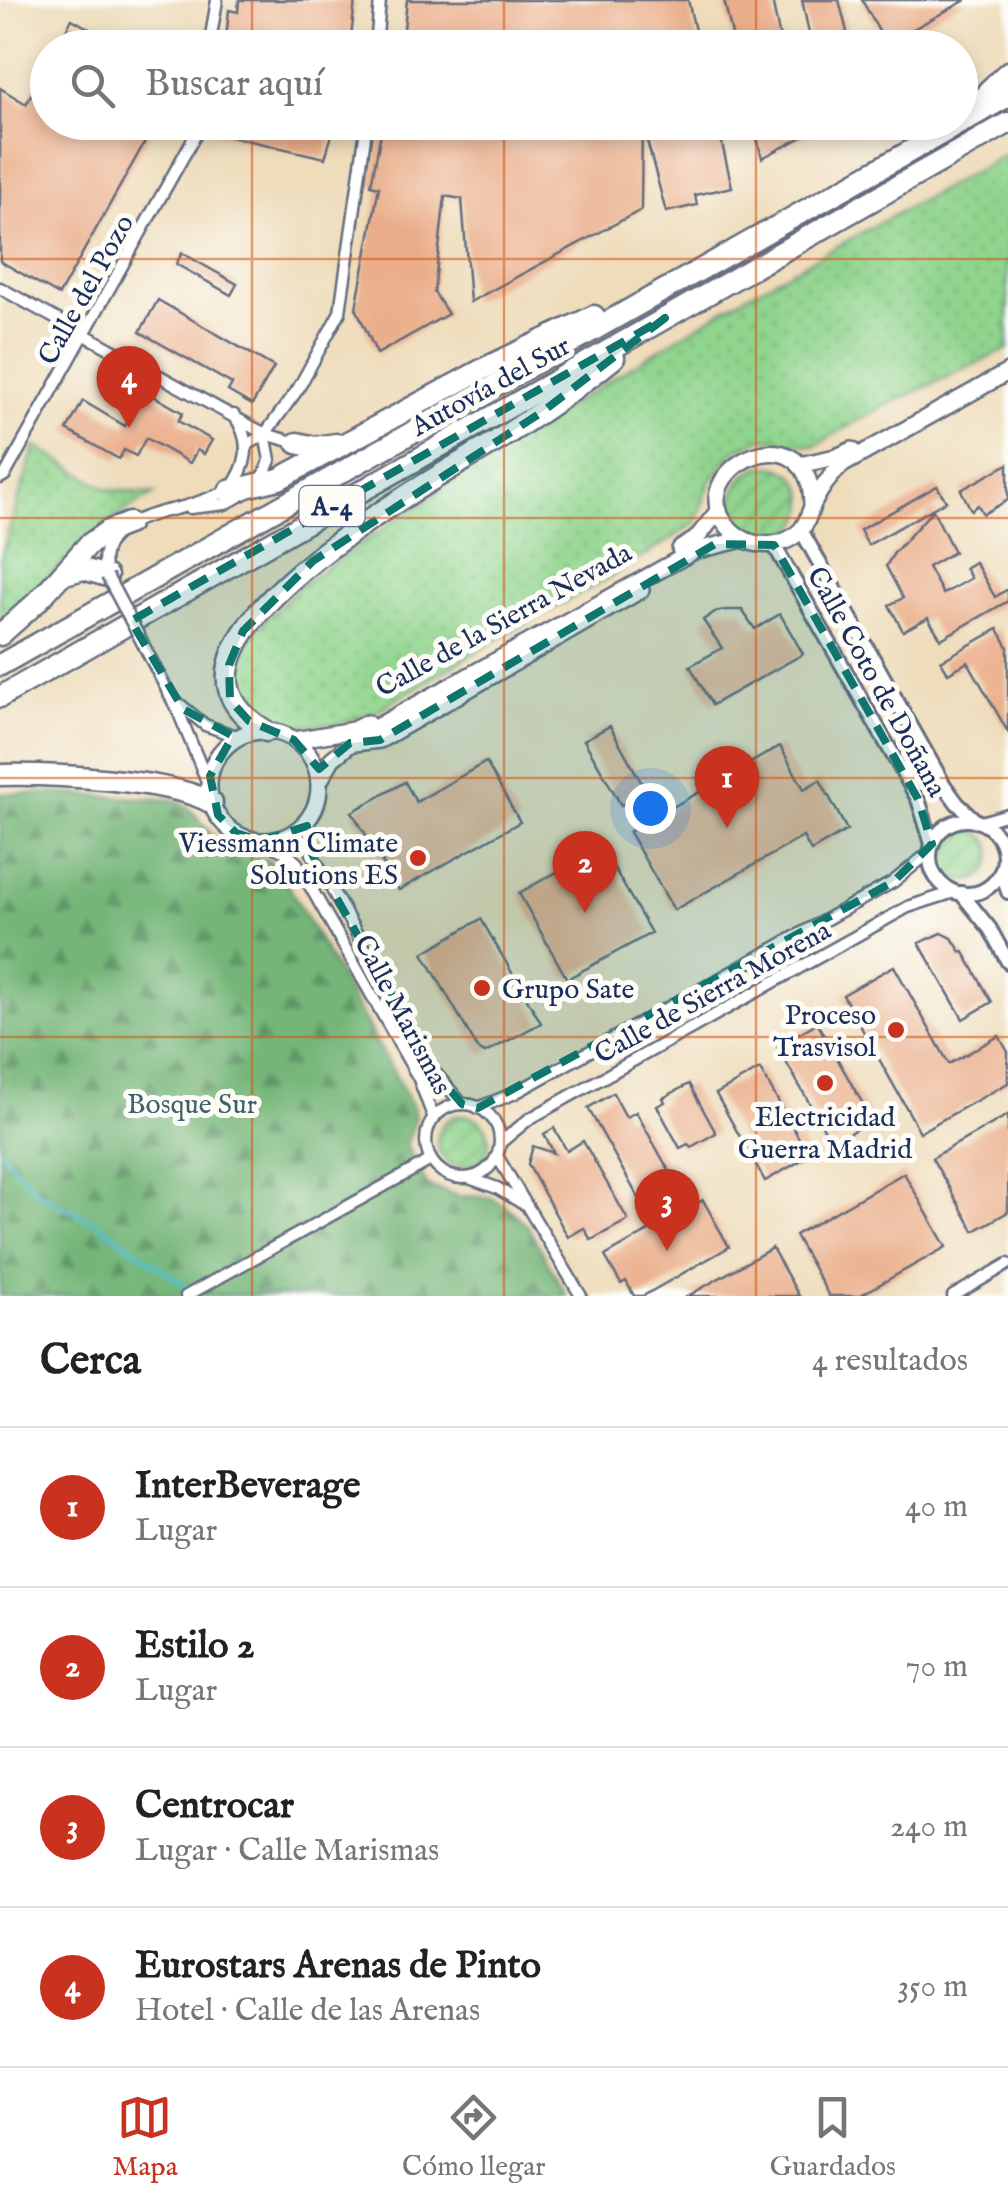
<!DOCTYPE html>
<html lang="es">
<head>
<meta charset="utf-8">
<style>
  :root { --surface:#fff; --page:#f6f6f6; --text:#222; --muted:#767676; --line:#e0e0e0; --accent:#c8321e }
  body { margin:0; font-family:"IM FELL English",serif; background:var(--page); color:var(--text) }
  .you { position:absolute; left:650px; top:808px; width:35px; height:35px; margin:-25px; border:8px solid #fff; border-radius:50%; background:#1a73e8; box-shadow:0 0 0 15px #1a73e833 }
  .badge { display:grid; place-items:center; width:65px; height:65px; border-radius:50%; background:var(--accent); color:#fff; font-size:32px; font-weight:700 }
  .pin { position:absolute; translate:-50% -82px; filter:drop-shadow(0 2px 5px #0008) }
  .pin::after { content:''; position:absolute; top:52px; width:35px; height:30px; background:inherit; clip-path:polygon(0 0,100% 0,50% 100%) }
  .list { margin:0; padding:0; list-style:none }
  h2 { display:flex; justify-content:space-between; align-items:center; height:130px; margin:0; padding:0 40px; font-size:42px }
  h2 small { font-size:32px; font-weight:400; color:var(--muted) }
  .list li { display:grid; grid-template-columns:65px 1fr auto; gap:30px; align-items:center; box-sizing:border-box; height:160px; padding:0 40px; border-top:2px solid var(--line) }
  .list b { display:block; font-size:38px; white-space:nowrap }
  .list p { margin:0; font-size:32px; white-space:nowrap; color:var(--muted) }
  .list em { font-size:32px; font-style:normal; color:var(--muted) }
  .icon { flex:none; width:55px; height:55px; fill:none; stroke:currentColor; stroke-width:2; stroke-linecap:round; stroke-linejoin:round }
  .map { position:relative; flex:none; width:1008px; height:1296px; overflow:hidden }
  .search { position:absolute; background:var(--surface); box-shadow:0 5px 15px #0003; left:30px; right:30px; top:30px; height:110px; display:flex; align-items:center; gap:25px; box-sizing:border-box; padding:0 35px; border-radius:55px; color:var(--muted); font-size:38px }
  .sheet { height:770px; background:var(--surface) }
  nav { display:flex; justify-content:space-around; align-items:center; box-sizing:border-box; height:140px; border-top:2px solid var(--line); background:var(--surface); font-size:28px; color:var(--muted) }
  nav a { display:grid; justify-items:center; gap:5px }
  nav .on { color:var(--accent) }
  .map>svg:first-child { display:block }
  .grass { fill:url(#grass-dots); stroke:#568276; stroke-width:2.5 }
  .forest { fill:url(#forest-firs); stroke:#48726b; stroke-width:2.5 }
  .garden { fill:url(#garden-furrows); stroke:#568276; stroke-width:2.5 }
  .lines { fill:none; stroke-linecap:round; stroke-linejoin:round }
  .stream { stroke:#53bdcf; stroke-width:4 }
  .building { fill:#eaad89 }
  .minor-casing { stroke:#656c7e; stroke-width:15 }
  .tertiary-casing { stroke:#656c7e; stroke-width:18 }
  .secondary-casing { stroke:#656c7e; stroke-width:20 }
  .motorway-casing { stroke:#656c7e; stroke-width:25 }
  .minor { stroke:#fff; stroke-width:10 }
  .tertiary { stroke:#fff; stroke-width:12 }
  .secondary { stroke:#fff; stroke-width:15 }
  .motorway { stroke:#fff; stroke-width:20 }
  .minor-bridge-casing { stroke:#656c7e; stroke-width:15; stroke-linecap:butt }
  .minor-bridge { stroke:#fff; stroke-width:10 }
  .marked { fill:#0f766e; fill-opacity:0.2; stroke:#0f766e; stroke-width:8; stroke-dasharray:20 12; stroke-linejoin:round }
  .grid { fill:none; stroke:#d45514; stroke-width:2.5; stroke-opacity:0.55 }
  .poi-dot { fill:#c8321e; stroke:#fdfcf7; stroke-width:4 }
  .labels { text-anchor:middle; stroke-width:10; stroke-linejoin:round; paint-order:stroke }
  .shield { fill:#fdfcf7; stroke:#5f6c8c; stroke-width:2.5 }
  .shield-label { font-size:25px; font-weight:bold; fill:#1b2f5e }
  .street-label { font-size:28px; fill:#1b2f5e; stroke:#fdfcf7 }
  .poi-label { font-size:28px; fill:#1b2f5e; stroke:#fdfcf7; text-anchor:end }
  .park-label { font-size:28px; fill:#3e616c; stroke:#fdfcf7 }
</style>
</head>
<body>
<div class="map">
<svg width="1008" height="1296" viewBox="0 0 1008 1296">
  <defs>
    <pattern id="grass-dots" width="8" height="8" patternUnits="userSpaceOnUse" patternTransform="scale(2.5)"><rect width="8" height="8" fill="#90d48d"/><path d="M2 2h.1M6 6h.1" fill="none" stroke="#7cb67c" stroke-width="1.8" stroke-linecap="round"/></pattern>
    <pattern id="forest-firs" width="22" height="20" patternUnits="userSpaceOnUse" patternTransform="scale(2.5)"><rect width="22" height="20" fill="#74b678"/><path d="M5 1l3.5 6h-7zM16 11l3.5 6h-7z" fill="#5e9466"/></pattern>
    <pattern id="garden-furrows" width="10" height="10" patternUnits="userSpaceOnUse" patternTransform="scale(2.5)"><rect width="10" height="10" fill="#90d48d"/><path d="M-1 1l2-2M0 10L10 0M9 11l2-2" fill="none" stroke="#7cb67c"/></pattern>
  </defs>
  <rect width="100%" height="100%" fill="#fdfcf7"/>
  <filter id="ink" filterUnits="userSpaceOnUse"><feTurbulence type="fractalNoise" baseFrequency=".01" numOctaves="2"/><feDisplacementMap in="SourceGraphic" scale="20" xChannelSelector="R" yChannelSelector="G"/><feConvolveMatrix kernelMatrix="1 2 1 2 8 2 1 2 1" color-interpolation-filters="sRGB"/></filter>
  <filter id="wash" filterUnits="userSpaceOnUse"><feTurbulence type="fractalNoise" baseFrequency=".0048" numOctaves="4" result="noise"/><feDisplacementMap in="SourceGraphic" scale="40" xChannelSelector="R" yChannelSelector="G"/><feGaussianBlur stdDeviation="2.25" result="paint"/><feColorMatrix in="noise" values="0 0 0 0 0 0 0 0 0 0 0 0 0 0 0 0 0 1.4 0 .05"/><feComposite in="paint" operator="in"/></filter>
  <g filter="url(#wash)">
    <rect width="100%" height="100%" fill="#eedcba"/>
    <g class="grass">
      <path d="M1008,153V349L886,405L814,446L763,438L733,452L710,482L696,523L607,579L503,636L375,712L337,724L290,727L254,714L237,684L250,636L298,587L397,519L560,411L744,297Z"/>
      <path d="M35,446L107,489L154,494C93,526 47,578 0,627V560Z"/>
    </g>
    <path class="forest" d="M47,793L177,800C196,810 202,827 218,840C236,854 261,852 278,867L413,1107L415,1120L406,1146L428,1186L458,1196L489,1197L505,1205L527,1225L567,1296H0V794Z"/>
    <g class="garden">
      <circle cx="769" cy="502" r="36"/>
      <circle cx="966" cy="855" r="26"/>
      <circle cx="463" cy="1141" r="26"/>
    </g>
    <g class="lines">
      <path class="stream" d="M0,1151L40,1195L97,1223L200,1296"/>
    </g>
    <g id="blocks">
      <g class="building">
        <path d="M239,0H355L350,48H225L229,10L238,12Z"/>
        <path d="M407,0H688L699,48H402Z"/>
        <path d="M724,0H772L782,48H735Z"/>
        <path d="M802,0H839L851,48H812Z"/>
        <path d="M862,0H966L886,44Z"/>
        <path d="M72,19L123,48H56Z"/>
        <path d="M48,64V122H156L59,295L0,261V88L26,104Z"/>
        <path d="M214,122H311L334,128L325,158L211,132Z"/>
        <path d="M383,122H642L641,210L470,302L462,199L445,196L434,292L448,314L377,354L356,308L379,187L371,185Z"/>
        <path d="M642,122H717L732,187L695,195L697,205L666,212Z"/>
        <path d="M753,122H801L804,136L762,158Z"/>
        <path d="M182,253L237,284L231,295L176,264Z"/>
        <path d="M158,300L274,367L252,405L228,391L232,384L140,332Z"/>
        <path d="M145,391L183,413L178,421L212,440L204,454L197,450L190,463L146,438L136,456L124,450L119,459L67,430L83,401L125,426Z"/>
        <path d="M1008,464V500L983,514L978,505L971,510L961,490Z"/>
        <path d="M937,486L946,501L868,545L860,530Z"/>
        <path d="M933,510L954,552L928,567L943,594L971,578L965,568L975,562L995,597L1008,589V601L941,639L928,618L903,631L889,605L903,598L886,566L894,553Z"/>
        <path d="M726,610H742L755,629L780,614L803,654L712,705L690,666L722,648L703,620L715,612Z"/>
        <path d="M998,629L1008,647V732L968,662L948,673L941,661Z"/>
        <path d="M610,726L646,791L621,805L584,740Z"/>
        <path d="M780,746L804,789L820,780L847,830L811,851L803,837L674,910L629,832Z"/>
        <path d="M486,762L520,822L399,890L352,812L405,782L416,802Z"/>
        <path d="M602,847L651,933L567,979L519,893Z"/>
        <path d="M481,919L541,1023L485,1053L478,1049L423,953Z"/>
        <path d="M942,933L952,938L961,952L963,951L992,1002L963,1019L919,943Z"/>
        <path d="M894,966L949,1064L999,1036L1008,1052V1083L920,1132L843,995Z"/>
        <path d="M817,1023L872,1120L832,1143L777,1046Z"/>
        <path d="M760,1069L809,1156L765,1181L716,1094Z"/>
        <path d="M689,1084L716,1133L691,1147L688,1144L680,1148L657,1106L665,1102L663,1098Z"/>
        <path d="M613,1093L626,1117L636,1112L677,1185L642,1204L588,1108Z"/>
        <path d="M1008,1115V1212L974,1231L932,1158Z"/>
        <path d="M554,1128L567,1151L583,1141L628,1220L591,1240L584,1228L568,1237L528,1164L533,1146L554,1153L544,1134Z"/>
        <path d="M904,1173L946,1247L859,1296H829L795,1235Z"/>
        <path d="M703,1200L729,1247L643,1296H634L626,1281L621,1284L605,1256Z"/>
        <path d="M772,1248L799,1296H688Z"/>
      </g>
    </g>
  </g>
  <g filter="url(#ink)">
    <use href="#blocks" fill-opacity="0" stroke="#656c7e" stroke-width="2.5"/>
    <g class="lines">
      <defs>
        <g id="minor">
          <path d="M209,48L217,0"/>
          <path d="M376,48L380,0"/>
          <path d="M0,288L265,434L297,443"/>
          <path d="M247,445L265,434L298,389L340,312L367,122"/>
          <path d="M0,478L5,475L197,132L198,122"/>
          <path d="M262,480L270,460L265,434"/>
          <path d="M190,508L225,504L249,491"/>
          <path d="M107,576C92,532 141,516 175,509C194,505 211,497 229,491C248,466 253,443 234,415"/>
          <path d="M142,642L178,711L209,786"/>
          <path d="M177,702L205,725L239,737"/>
          <path d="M308,818L312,854L433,1070L462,1104"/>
          <path d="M981,822L1008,814"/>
          <path d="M261,841L285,852L297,863L419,1079L434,1119"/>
          <path d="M1003,862L1008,858"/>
          <circle cx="463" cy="1141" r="37"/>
          <path d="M478,1108L515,1093L893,882L930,852"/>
          <path d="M500,1143L529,1119L908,907L954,892"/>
          <path d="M497,1156L581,1296"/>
          <path d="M469,1178L497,1188L522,1203"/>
          <path d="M186,1296L431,1160"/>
          <path d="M953,1296L1008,1264"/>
        </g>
        <g id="tertiary">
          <path d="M801,530L944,785L957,803L975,820"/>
          <path d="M774,545L918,799L932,844"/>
          <circle cx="967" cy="857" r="37"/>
          <path d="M1002,870L1008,892"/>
          <path d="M961,893L990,929L1008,962"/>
        </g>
        <g id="secondary">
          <path d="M799,465L836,457L852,450"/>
          <path d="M812,505C810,398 665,479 737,535C756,549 784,548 801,530C808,522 809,512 814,502C821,488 830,476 842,465L1008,372"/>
          <path d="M680,549L696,539L719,510"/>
          <circle cx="264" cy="786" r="55"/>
          <path d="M294,740L353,730L367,723"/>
          <path d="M354,743L380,740L641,590"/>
          <path d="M319,782L332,759L360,736L694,551L743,539"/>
        </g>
        <g id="motorway">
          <path d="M975,113L988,91L1008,72"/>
          <path d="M297,443L315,447L336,444"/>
          <path d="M229,491L279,479L485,368L594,316"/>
          <path d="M65,574L83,569L107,576"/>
          <path d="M0,635L37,602L88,545L108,531L129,523"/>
          <path d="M0,665L1008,96"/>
          <path d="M0,697L1008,123"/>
          <path d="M266,731C120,648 434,480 495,442C536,416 576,389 614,358"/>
          <path d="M0,775C51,774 171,779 212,803"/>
        </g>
      </defs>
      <use href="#minor" class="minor-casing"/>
      <use href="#tertiary" class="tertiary-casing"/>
      <use href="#secondary" class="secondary-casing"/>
      <use href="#motorway" class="motorway-casing"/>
      <use href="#minor" class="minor"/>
      <use href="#tertiary" class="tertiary"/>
      <use href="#secondary" class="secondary"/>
      <use href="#motorway" class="motorway"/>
      <defs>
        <path id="minor-bridge" d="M107,576L142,642"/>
      </defs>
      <use href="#minor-bridge" class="minor-bridge-casing"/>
      <use href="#minor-bridge" class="minor-bridge"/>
    </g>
  </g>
  <path class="marked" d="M665,318L542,412L313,561L243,631L229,665L230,700L249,721L294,740L319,769L350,743L380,740L715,544L774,545L918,799L932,844L893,882L478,1108L462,1104L433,1070L312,854L307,826L261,841L236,833L218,815L210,776L233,736L183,709L131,621Z"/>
  <path class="grid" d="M252,0V48M504,0V48M756,0V48M252,122V1296M504,122V1296M756,122V1296M0,259H1008M0,518H1008M0,778H1008M0,1037H1008"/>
  <g class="poi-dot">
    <circle cx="418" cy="858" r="10"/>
    <circle cx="482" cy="988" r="10"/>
    <circle cx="896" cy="1030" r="10"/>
    <circle cx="825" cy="1083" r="10"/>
  </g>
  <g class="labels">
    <rect class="shield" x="299.5" y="486" width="65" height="40" rx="8"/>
    <g class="shield-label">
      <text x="332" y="515">A-4</text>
    </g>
    <g class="street-label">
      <text transform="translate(85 289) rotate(-61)" y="10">Calle del Pozo</text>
      <text transform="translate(490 385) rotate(-29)" y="10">Autovía del Sur</text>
      <text transform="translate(503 619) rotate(-29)" y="10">Calle de la Sierra Nevada</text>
      <text transform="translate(878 681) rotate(61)" y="10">Calle Coto de Doñana</text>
      <text transform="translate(712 991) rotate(-29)" y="10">Calle de Sierra Morena</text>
      <text transform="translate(404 1014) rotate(62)" y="10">Calle Marismas</text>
    </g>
    <g class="poi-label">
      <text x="398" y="852">Viessmann Climate<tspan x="398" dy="32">Solutions ES</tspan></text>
      <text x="502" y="998" text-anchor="start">Grupo Sate</text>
      <text x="876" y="1024">Proceso<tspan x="876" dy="32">Trasvisol</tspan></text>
      <text x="825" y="1126" text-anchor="middle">Electricidad<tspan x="825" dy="32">Guerra Madrid</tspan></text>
    </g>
    <g class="park-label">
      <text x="192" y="1113">Bosque Sur</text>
    </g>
  </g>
</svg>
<div class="you"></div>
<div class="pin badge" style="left:727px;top:828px">1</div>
<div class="pin badge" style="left:585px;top:913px">2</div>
<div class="pin badge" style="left:667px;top:1251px">3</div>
<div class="pin badge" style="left:129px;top:428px">4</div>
<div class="search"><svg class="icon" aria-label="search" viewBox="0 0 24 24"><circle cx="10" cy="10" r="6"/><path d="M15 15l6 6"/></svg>Buscar aquí</div>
</div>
<section class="sheet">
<h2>Cerca<small>4 resultados</small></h2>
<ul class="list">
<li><span class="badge">1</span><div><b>InterBeverage</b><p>Lugar</p></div><em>40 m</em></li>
<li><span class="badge">2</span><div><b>Estilo 2</b><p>Lugar</p></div><em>70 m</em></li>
<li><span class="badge">3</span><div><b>Centrocar</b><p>Lugar · Calle Marismas</p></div><em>240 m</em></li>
<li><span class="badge">4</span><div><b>Eurostars Arenas de Pinto</b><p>Hotel · Calle de las Arenas</p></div><em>350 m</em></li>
</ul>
</section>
<nav>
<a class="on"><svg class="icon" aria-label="map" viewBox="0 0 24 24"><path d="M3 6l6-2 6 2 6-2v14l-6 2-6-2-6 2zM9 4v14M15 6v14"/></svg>Mapa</a>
<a><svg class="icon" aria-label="directions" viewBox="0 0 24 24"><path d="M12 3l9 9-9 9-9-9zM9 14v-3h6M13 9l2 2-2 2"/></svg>Cómo llegar</a>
<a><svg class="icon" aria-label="saved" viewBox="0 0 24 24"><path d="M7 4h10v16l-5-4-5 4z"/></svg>Guardados</a>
</nav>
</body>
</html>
